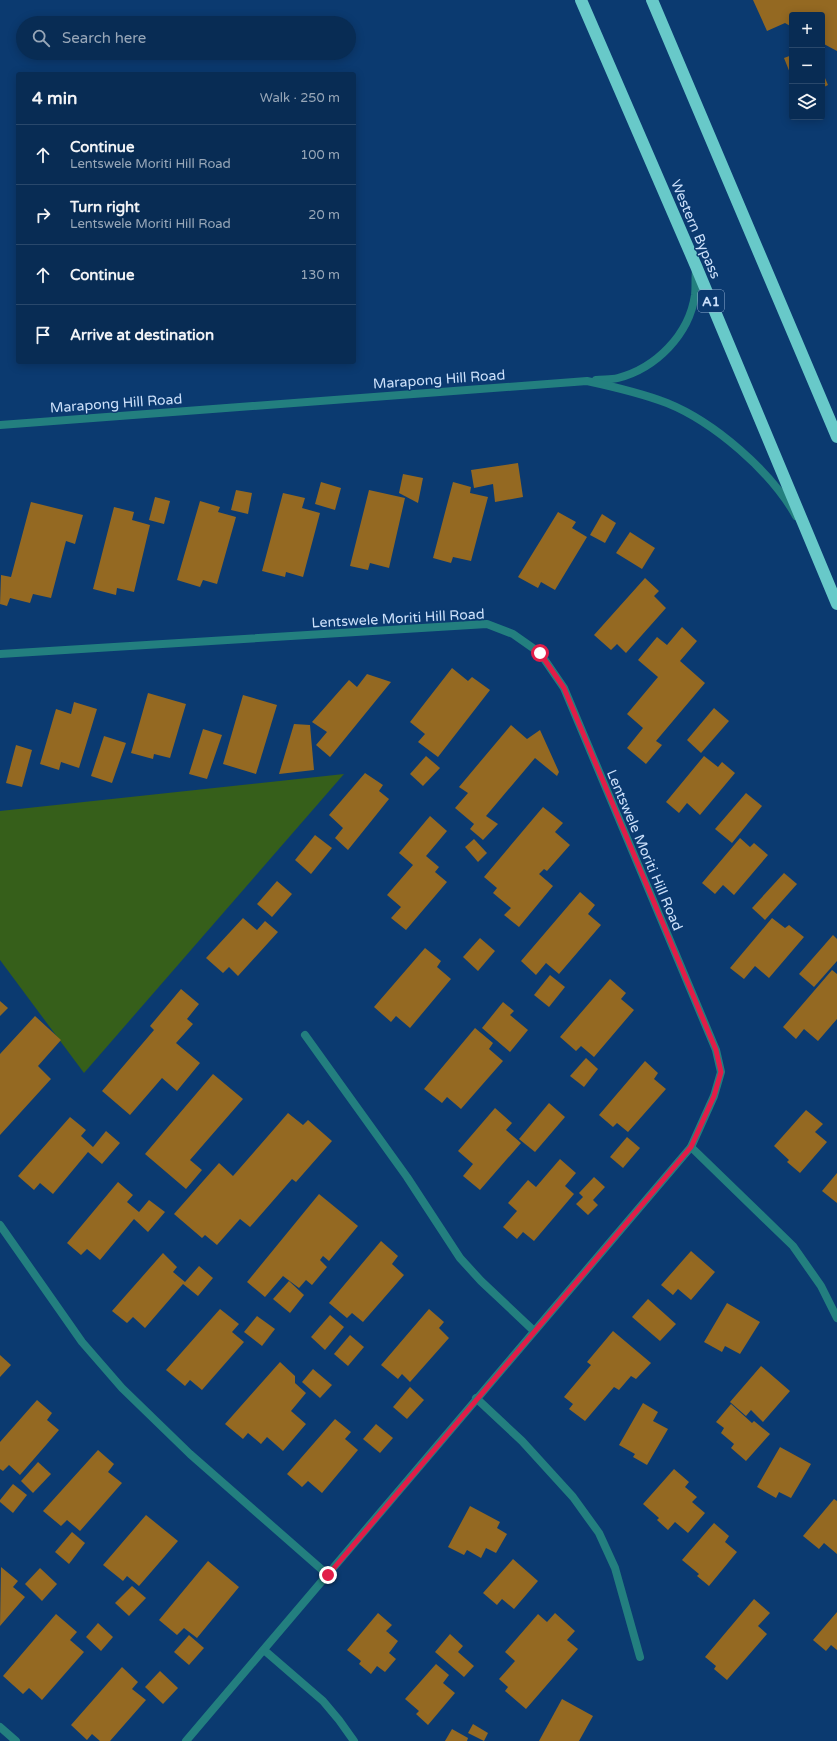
<!DOCTYPE html>
<html lang="en">
<head>
<meta charset="utf-8">
<style>
  :root { --surface:#082c54; --page:#16385e; --text:#f1f3f6; --muted:#98a7b8; --line:#29486b }
  body { margin:0; font-family:"Varela Round",sans-serif; background:var(--page); color:var(--text) }
  .controls { position:absolute; right:12px; top:12px; display:grid; overflow:hidden; border-radius:4px; box-shadow:0 2px 10px #0003 }
  .controls button { width:36px; height:36px; display:grid; place-items:center; padding:0; border:0; border-bottom:1px solid var(--line); background:var(--surface); color:var(--text); font:20px sans-serif }
  .stop { position:absolute; width:12px; height:12px; margin:-9px; border:3px solid #e11d48; border-radius:50%; background:#fff }
  .stop.end { background:#e11d48; border-color:#fff; box-shadow:0 1px 4px #0008 }
  .list { margin:0; padding:0; list-style:none }
  h2 { display:flex; justify-content:space-between; align-items:center; height:52px; margin:0; padding:0 16px; font-size:17px }
  h2 small { font-size:13px; font-weight:400; color:var(--muted) }
  .list li { display:grid; grid-template-columns:26px 1fr auto; gap:12px; align-items:center; box-sizing:border-box; height:60px; padding:0 16px; border-top:1px solid var(--line) }
  .list b { display:block; font-size:15px; white-space:nowrap }
  .list p { margin:0; font-size:13px; white-space:nowrap; color:var(--muted) }
  .list em { font-size:13px; font-style:normal; color:var(--muted) }
  .icon { flex:none; width:22px; height:22px; fill:none; stroke:currentColor; stroke-width:2; stroke-linecap:round; stroke-linejoin:round }
  .map { position:relative; flex:none; width:837px; height:1741px; overflow:hidden }
  .search { position:absolute; background:var(--surface); box-shadow:0 2px 10px #0003; left:16px; top:16px; width:340px; height:44px; display:flex; align-items:center; gap:10px; box-sizing:border-box; padding:0 14px; border-radius:22px; color:var(--muted); font-size:15px }
  .panel { position:absolute; background:var(--surface); box-shadow:0 2px 10px #0003; left:16px; top:72px; width:340px; height:292px; border-radius:4px }
  .map>svg:first-child { display:block }
  .green { fill:#365f1a }
  .building { fill:#946922 }
  .lines { fill:none; stroke-linecap:round; stroke-linejoin:round }
  .street { stroke:#237f7f; stroke-width:8 }
  .highway { stroke:#68c9c9; stroke-width:12 }
  .route { stroke:#e11d48; stroke-width:5 }
  .labels { text-anchor:middle; stroke-width:3; stroke-linejoin:round; paint-order:stroke }
  .shield { fill:#0b3a70; stroke:#92aed1; stroke-width:1 }
  .shield-label { font-size:13px; font-weight:bold; fill:#cce0fa }
  .street-label { font-size:14px; fill:#cce0fa; stroke:#0b3a70 }
</style>
</head>
<body>
<div class="map">
<svg width="837" height="1741" viewBox="0 0 837 1741">
  <rect width="100%" height="100%" fill="#0b3a70"/>
  <path class="green" d="M344,774L84,1073L0,960V811Z"/>
  <g class="building">
    <path d="M753,0H837V51L822,43V15H792V27L785,23L767,31Z"/>
    <path d="M792,55V78L784,58Z"/>
    <path d="M822,71L828,85L822,88Z"/>
    <path d="M518,463L523,497L495,502L493,484L474,488L471,470Z"/>
    <path d="M403,474L423,478L418,503L399,493Z"/>
    <path d="M321,482L341,488L335,510L315,504Z"/>
    <path d="M453,482L471,487L470,493L488,497L471,561L453,557L451,563L433,558Z"/>
    <path d="M236,490L252,493L248,514L231,510Z"/>
    <path d="M369,490L405,498L389,568L370,563L368,570L350,566Z"/>
    <path d="M283,493L305,498L302,508L320,513L303,577L286,572L285,577L262,571Z"/>
    <path d="M155,497L170,501L164,524L149,520Z"/>
    <path d="M200,501L220,507L218,512L236,517L217,584L203,580L200,587L177,580Z"/>
    <path d="M31,502L83,515L75,544L66,541L51,598L33,594L30,603L10,598L7,606L0,604L1,575L11,577Z"/>
    <path d="M114,507L134,512L132,520L150,525L134,592L117,588L116,595L93,589Z"/>
    <path d="M558,512L576,522L572,528L587,537L555,590L541,582L538,588L518,577Z"/>
    <path d="M602,514L616,523L605,543L590,535Z"/>
    <path d="M630,532L655,548L642,569L616,553Z"/>
    <path d="M645,578L659,591L654,596L666,608L626,653L617,644L611,650L594,635Z"/>
    <path d="M682,627L697,641L680,661L705,683L656,741L662,745L646,764L627,748L643,728L627,714L658,677L638,660L657,637L667,645Z"/>
    <path d="M452,668L468,681L472,677L490,690L438,757L418,742L425,734L410,722Z"/>
    <path d="M367,674L391,682L330,757L316,745L327,732L312,722L349,680L357,687Z"/>
    <path d="M148,693L186,704L170,758L154,754L153,759L131,753Z"/>
    <path d="M243,695L277,705L256,774L223,764Z"/>
    <path d="M74,702L97,709L79,768L61,762L59,770L40,764L56,709L71,714Z"/>
    <path d="M714,708L729,721L701,753L687,740Z"/>
    <path d="M294,724L310,725L314,770L279,774Z"/>
    <path d="M511,725L527,739L540,730L559,772L557,776L535,758L486,816L498,824L483,840L470,829L474,824L455,808L468,793L459,787Z"/>
    <path d="M203,729L222,735L207,779L189,774Z"/>
    <path d="M104,736L126,743L112,783L91,776Z"/>
    <path d="M16,745L32,750L22,787L6,783Z"/>
    <path d="M426,756L440,768L423,786L410,774Z"/>
    <path d="M704,756L718,767L722,762L735,773L700,815L687,803L679,813L666,802Z"/>
    <path d="M365,773L383,785L379,791L389,799L348,850L335,838L343,828L329,815Z"/>
    <path d="M746,793L762,806L732,843L715,829Z"/>
    <path d="M543,807L563,823L555,832L570,845L547,871L544,869L539,874L553,886L519,927L504,915L511,908L493,893L497,888L484,877Z"/>
    <path d="M430,816L447,831L426,856L439,867L435,872L447,882L406,930L391,918L401,907L387,895L413,865L399,853Z"/>
    <path d="M315,835L332,848L311,874L295,860Z"/>
    <path d="M740,838L750,847L754,843L768,855L734,895L723,885L715,894L702,883Z"/>
    <path d="M474,839L487,853L478,862L465,847Z"/>
    <path d="M784,873L797,884L765,920L752,908Z"/>
    <path d="M277,881L292,894L272,917L257,904Z"/>
    <path d="M580,892L595,905L588,914L601,925L559,974L546,963L536,975L521,961Z"/>
    <path d="M243,918L257,930L265,921L278,932L238,976L229,967L223,973L206,958Z"/>
    <path d="M772,918L785,928L789,925L804,937L769,978L755,966L744,979L730,968Z"/>
    <path d="M833,935L837,939V961L814,987L799,974Z"/>
    <path d="M480,938L495,951L478,971L463,957Z"/>
    <path d="M425,948L441,961L437,967L451,979L410,1028L396,1016L391,1022L374,1007Z"/>
    <path d="M832,970L837,974V1019L818,1041L804,1029L796,1039L783,1027Z"/>
    <path d="M550,975L565,987L549,1007L534,995Z"/>
    <path d="M610,979L626,993L621,999L634,1010L594,1057L581,1046L576,1051L560,1037Z"/>
    <path d="M181,989L199,1004L187,1019L193,1024L176,1043L200,1063L177,1091L162,1078L130,1115L102,1091L154,1030L150,1026Z"/>
    <path d="M0,1001L8,1008L0,1016Z"/>
    <path d="M503,1002L514,1011L510,1015L528,1030L510,1052L482,1028Z"/>
    <path d="M35,1016L61,1040L38,1066L51,1079L0,1135V1054Z"/>
    <path d="M475,1028L493,1043L489,1049L503,1061L461,1109L447,1097L442,1103L424,1089Z"/>
    <path d="M586,1058L598,1069L584,1087L570,1076Z"/>
    <path d="M645,1061L658,1073L654,1079L666,1089L628,1132L617,1123L613,1127L599,1115Z"/>
    <path d="M213,1074L243,1099L190,1160L202,1170L186,1189L145,1154Z"/>
    <path d="M549,1103L565,1117L535,1152L519,1139Z"/>
    <path d="M495,1108L512,1123L506,1130L521,1143L480,1190L463,1176L473,1164L458,1151Z"/>
    <path d="M806,1110L823,1124L815,1132L827,1142L800,1173L787,1162L789,1160L774,1146Z"/>
    <path d="M288,1113L303,1125L308,1120L332,1141L296,1182L292,1179L250,1227L240,1219L217,1245L205,1235L202,1238L174,1214L219,1163L233,1176Z"/>
    <path d="M70,1117L86,1130L81,1136L93,1147L106,1131L120,1143L102,1164L88,1152L53,1194L40,1183L34,1190L18,1176Z"/>
    <path d="M627,1137L640,1148L623,1168L610,1157Z"/>
    <path d="M560,1159L576,1173L565,1186L574,1194L534,1241L523,1232L517,1239L503,1227L517,1211L508,1203L528,1180L536,1187Z"/>
    <path d="M837,1173V1203L822,1191Z"/>
    <path d="M594,1177L605,1187L593,1200L598,1205L588,1215L576,1204L583,1197L579,1193Z"/>
    <path d="M118,1182L133,1195L127,1202L139,1212L149,1200L165,1212L148,1232L134,1219L100,1260L87,1249L81,1255L67,1243Z"/>
    <path d="M319,1194L358,1226L329,1261L323,1256L320,1260L327,1267L312,1285L306,1280L299,1288L283,1276L265,1297L247,1282Z"/>
    <path d="M381,1241L398,1256L392,1264L404,1275L363,1322L352,1313L347,1318L329,1303Z"/>
    <path d="M691,1251L715,1272L691,1300L678,1289L673,1295L661,1285Z"/>
    <path d="M163,1253L177,1267L173,1272L185,1282L199,1266L213,1278L198,1296L183,1284L145,1328L133,1317L127,1323L112,1311Z"/>
    <path d="M289,1281L304,1295L290,1313L273,1299Z"/>
    <path d="M648,1299L676,1324L660,1341L632,1317Z"/>
    <path d="M727,1303L760,1322L740,1354L725,1346L722,1352L704,1342Z"/>
    <path d="M220,1309L239,1324L232,1332L244,1342L202,1390L190,1380L185,1386L166,1370Z"/>
    <path d="M429,1309L444,1322L439,1328L449,1338L410,1382L402,1374L398,1379L381,1365Z"/>
    <path d="M330,1315L344,1327L325,1350L311,1337Z"/>
    <path d="M257,1316L275,1329L262,1346L244,1332Z"/>
    <path d="M613,1331L651,1363L636,1379L631,1376L619,1390L614,1387L585,1421L569,1409L573,1404L564,1397L591,1365L587,1362Z"/>
    <path d="M350,1335L364,1347L348,1366L334,1354Z"/>
    <path d="M0,1355L11,1365L0,1377Z"/>
    <path d="M280,1362L295,1376V1383L306,1393L291,1411L306,1424L283,1451L267,1437L261,1444L248,1433L243,1439L225,1424Z"/>
    <path d="M761,1366L790,1391L763,1422L751,1410L746,1416L730,1402Z"/>
    <path d="M313,1369L332,1385L320,1398L302,1382Z"/>
    <path d="M410,1387L424,1400L407,1419L393,1407Z"/>
    <path d="M37,1400L52,1413L47,1420L59,1430L20,1475L9,1465L3,1471L0,1469V1442Z"/>
    <path d="M643,1403L658,1412L653,1421L668,1429L647,1465L633,1457L635,1454L619,1445Z"/>
    <path d="M731,1404L752,1423L754,1421L770,1434L746,1461L731,1448L734,1444L721,1433L724,1428L716,1422Z"/>
    <path d="M335,1419L351,1432L345,1439L358,1450L322,1493L308,1481L302,1487L287,1474Z"/>
    <path d="M376,1424L393,1438L380,1453L363,1439Z"/>
    <path d="M780,1447L811,1464L791,1498L779,1492L776,1498L757,1487Z"/>
    <path d="M98,1450L114,1464L108,1472L122,1483L80,1531L67,1520L61,1526L43,1511Z"/>
    <path d="M38,1462L51,1474L33,1493L21,1481Z"/>
    <path d="M674,1469L689,1482L685,1487L697,1497L692,1502L705,1513L688,1533L675,1522L668,1530L657,1520L659,1518L643,1504Z"/>
    <path d="M13,1484L27,1495L13,1513L0,1502V1500Z"/>
    <path d="M834,1499L837,1501V1554L824,1543L819,1549L803,1536Z"/>
    <path d="M470,1506L500,1522L497,1528L507,1534L496,1553L486,1548L481,1558L467,1550L464,1555L448,1547Z"/>
    <path d="M146,1515L178,1541L139,1586L127,1576L123,1581L103,1565Z"/>
    <path d="M714,1523L729,1536L725,1542L737,1552L709,1586L697,1576L699,1574L682,1560Z"/>
    <path d="M72,1532L85,1543L69,1564L55,1552Z"/>
    <path d="M513,1559L538,1581L514,1609L502,1599L497,1605L483,1593Z"/>
    <path d="M208,1561L239,1587L197,1638L184,1628L177,1635L159,1620Z"/>
    <path d="M1,1567L18,1581L13,1587L25,1597L0,1626Z"/>
    <path d="M40,1568L57,1584L42,1601L25,1584Z"/>
    <path d="M132,1586L146,1598L129,1616L115,1603Z"/>
    <path d="M754,1599L770,1613L758,1626L767,1634L727,1680L714,1669L716,1666L705,1657Z"/>
    <path d="M837,1612V1650L831,1645L826,1651L813,1640Z"/>
    <path d="M378,1613L392,1625L386,1631L398,1641L389,1653L396,1659L385,1672L377,1666L371,1674L359,1664L361,1661L347,1650Z"/>
    <path d="M555,1613L575,1631L567,1640L578,1649L526,1709L505,1691L508,1687L499,1679L515,1661L505,1652L538,1614L547,1622Z"/>
    <path d="M56,1614L77,1632L70,1640L84,1652L42,1700L29,1688L23,1694L3,1676Z"/>
    <path d="M98,1623L113,1637L101,1651L86,1637Z"/>
    <path d="M450,1634L463,1646L458,1652L474,1666L464,1677L435,1652Z"/>
    <path d="M189,1635L204,1648L189,1665L174,1652Z"/>
    <path d="M436,1664L449,1675L443,1683L455,1693L428,1725L416,1714L419,1711L405,1699Z"/>
    <path d="M122,1667L138,1682L132,1689L146,1700L110,1741H100L92,1734L87,1740L71,1725Z"/>
    <path d="M160,1671L178,1688L163,1704L145,1687Z"/>
    <path d="M562,1699L593,1716L579,1741H539Z"/>
    <path d="M473,1724L488,1733L484,1741L468,1733Z"/>
    <path d="M452,1729L468,1738L467,1741H445Z"/>
  </g>
  <g class="lines">
    <g class="street">
      <path d="M596,380C603,379 611,380 618,378C656,368 689,335 695,295C696,287 695,278 696,270"/>
      <path d="M0,425L587,381C615,387 641,393 667,403C714,422 771,471 796,516"/>
      <path d="M0,654L487,624L513,634L540,653L564,688L716,1050L721,1072L714,1096L691,1147L186,1741"/>
      <path d="M305,1035L407,1177L460,1258L481,1281L534,1331"/>
      <path d="M691,1147L793,1246L821,1286L837,1318"/>
      <path d="M0,1225L82,1342L122,1388L190,1454L328,1575"/>
      <path d="M476,1398L522,1441L573,1497L599,1533L615,1568L640,1657"/>
      <path d="M264,1650L323,1701L339,1720L354,1741"/>
      <path d="M0,1727L16,1741"/>
    </g>
    <g class="highway">
      <path d="M581,0L696,266L837,604"/>
      <path d="M652,0L837,437"/>
    </g>
  </g>
  <g class="lines">
    <path class="route" d="M328,1575L691,1147L714,1096L721,1072L716,1050L564,688L540,653"/>
  </g>
  <g class="labels">
    <rect class="shield" x="698" y="290" width="26" height="22" rx="3"/>
    <g class="shield-label">
      <text x="711" y="306">A1</text>
    </g>
    <g class="street-label">
      <text transform="translate(696 229) rotate(67)" y="5">Western Bypass</text>
      <text transform="translate(439 379) rotate(-4)" y="5">Marapong Hill Road</text>
      <text transform="translate(116 403) rotate(-4)" y="5">Marapong Hill Road</text>
      <text transform="translate(398 618) rotate(-3)" y="5">Lentswele Moriti Hill Road</text>
      <text transform="translate(645 850) rotate(67)" y="5">Lentswele Moriti Hill Road</text>
    </g>
  </g>
</svg>
<div class="controls">
<button>+</button>
<button>−</button>
<button><svg class="icon" aria-label="layers" viewBox="0 0 24 24"><path d="M12 4l9 5-9 5-9-5zM3 14l9 5 9-5"/></svg></button>
</div>
<div class="stop" style="left:540px;top:653px"></div>
<div class="stop end" style="left:328px;top:1575px"></div>
<div class="search"><svg class="icon" aria-label="search" viewBox="0 0 24 24"><circle cx="10" cy="10" r="6"/><path d="M15 15l6 6"/></svg>Search here</div>
<section class="panel">
<h2>4 min<small>Walk · 250 m</small></h2>
<ul class="list">
<li><svg class="icon" aria-label="ahead" viewBox="0 0 24 24"><path d="M12 20V5M6 11l6-6 6 6"/></svg><div><b>Continue</b><p>Lentswele Moriti Hill Road</p></div><em>100 m</em></li>
<li><svg class="icon" aria-label="right" viewBox="0 0 24 24"><path d="M7 20v-9h11M14 6l5 5-5 5"/></svg><div><b>Turn right</b><p>Lentswele Moriti Hill Road</p></div><em>20 m</em></li>
<li><svg class="icon" aria-label="ahead" viewBox="0 0 24 24"><path d="M12 20V5M6 11l6-6 6 6"/></svg><div><b>Continue</b></div><em>130 m</em></li>
<li><svg class="icon" aria-label="arrive" viewBox="0 0 24 24"><path d="M6 21V4h12l-3 4 3 4H6"/></svg><div><b>Arrive at destination</b></div></li>
</ul>
</section>
</div>
</body>
</html>
